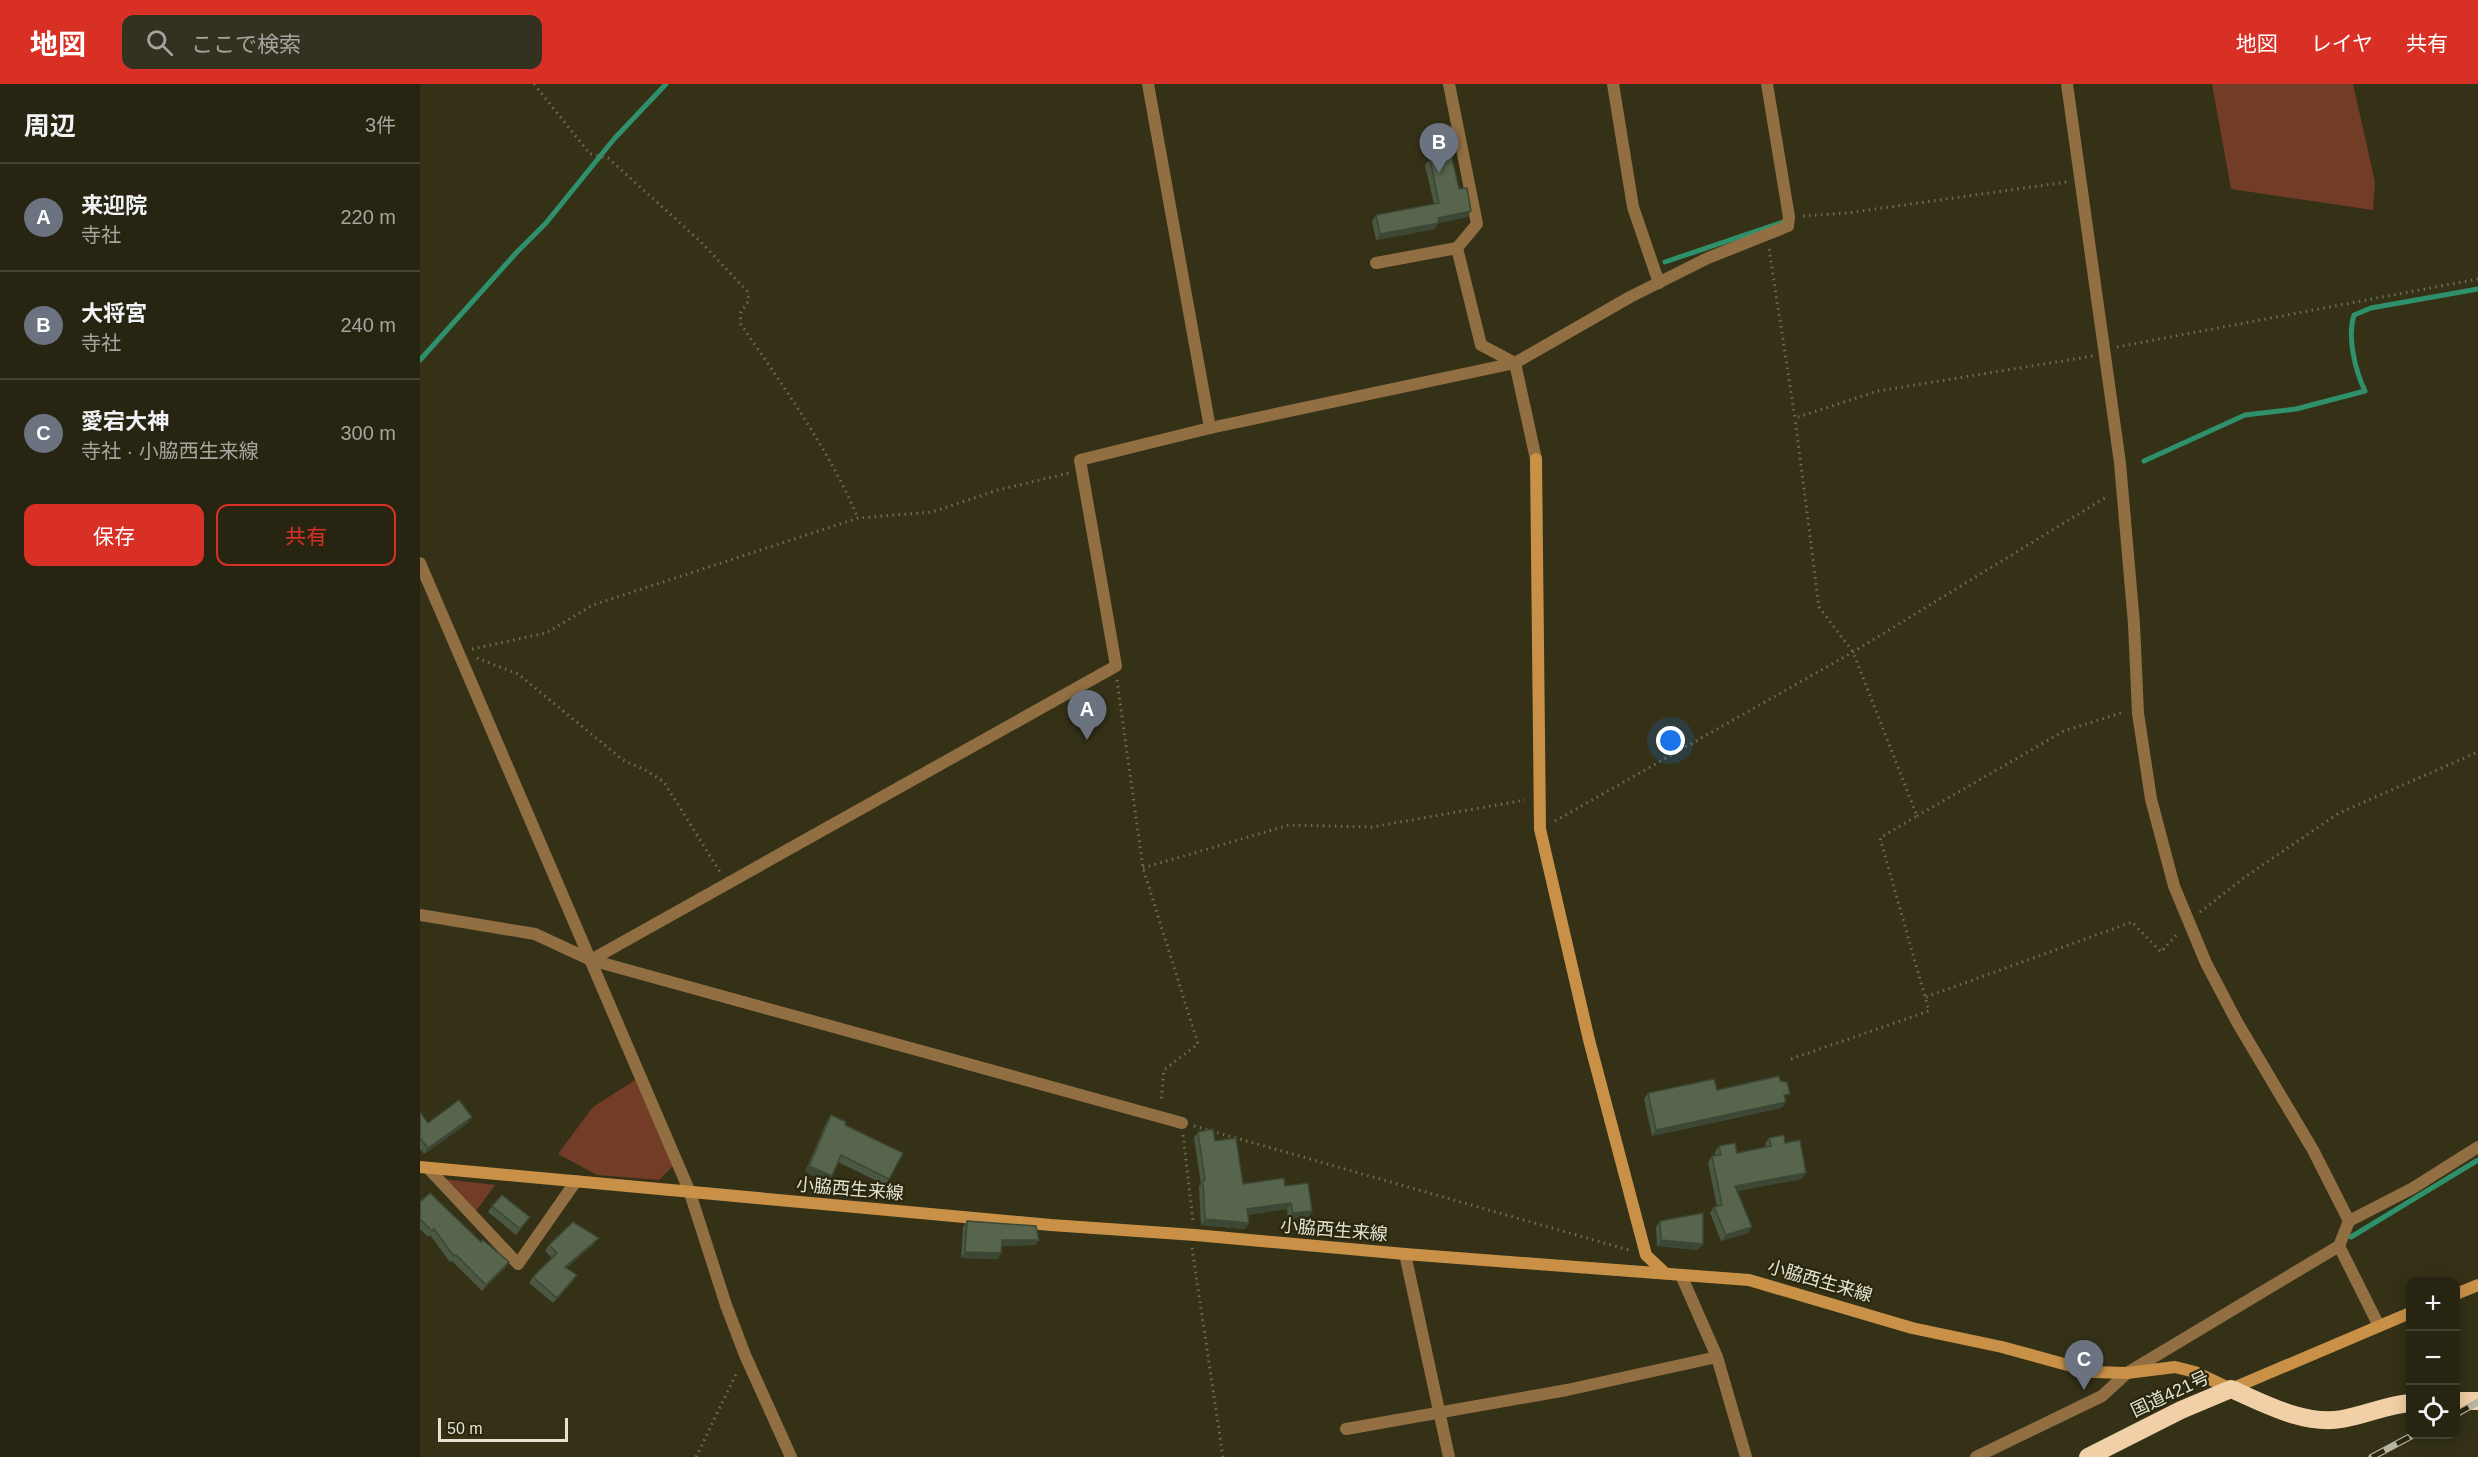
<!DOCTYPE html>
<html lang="ja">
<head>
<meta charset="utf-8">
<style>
  :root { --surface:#272511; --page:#33311f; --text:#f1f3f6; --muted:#a4a59f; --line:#434231; --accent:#d93025 }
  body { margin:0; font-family:Arial,"Noto Sans JP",sans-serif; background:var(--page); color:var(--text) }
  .controls { position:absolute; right:18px; bottom:18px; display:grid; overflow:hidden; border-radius:12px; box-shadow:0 3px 15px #0003 }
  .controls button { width:54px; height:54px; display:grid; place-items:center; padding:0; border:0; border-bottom:2px solid var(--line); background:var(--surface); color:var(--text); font:30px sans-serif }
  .scale { position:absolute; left:18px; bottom:15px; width:130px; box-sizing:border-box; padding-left:6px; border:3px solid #e4e3d3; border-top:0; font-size:16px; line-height:21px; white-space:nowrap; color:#e4e3d3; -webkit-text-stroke:4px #2a270d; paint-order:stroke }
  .you { position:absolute; left:1251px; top:657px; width:21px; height:21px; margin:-15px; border:4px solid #fff; border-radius:50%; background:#1a73e8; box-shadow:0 0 0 9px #1a73e833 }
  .badge { display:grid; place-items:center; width:39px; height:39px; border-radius:50%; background:var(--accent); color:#fff; font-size:20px; font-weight:700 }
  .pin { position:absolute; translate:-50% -50px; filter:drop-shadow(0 2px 3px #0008) }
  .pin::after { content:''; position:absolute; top:32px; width:21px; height:18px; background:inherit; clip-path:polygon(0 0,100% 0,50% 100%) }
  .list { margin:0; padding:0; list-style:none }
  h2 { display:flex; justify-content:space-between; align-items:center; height:78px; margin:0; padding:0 24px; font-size:26px }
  h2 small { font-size:20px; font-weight:400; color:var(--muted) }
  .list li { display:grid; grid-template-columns:39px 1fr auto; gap:18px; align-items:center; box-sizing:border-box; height:108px; padding:0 24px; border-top:2px solid var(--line) }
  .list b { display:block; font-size:22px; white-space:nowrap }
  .list p { margin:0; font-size:20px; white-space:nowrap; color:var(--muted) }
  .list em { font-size:20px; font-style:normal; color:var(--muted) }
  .actions { display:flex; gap:12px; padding:18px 24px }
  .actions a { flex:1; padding:14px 0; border:2px solid var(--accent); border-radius:12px; text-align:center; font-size:21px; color:var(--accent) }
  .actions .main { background:var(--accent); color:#fff }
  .icon { flex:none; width:33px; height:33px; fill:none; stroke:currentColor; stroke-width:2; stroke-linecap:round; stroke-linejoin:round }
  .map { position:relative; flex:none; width:2058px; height:1373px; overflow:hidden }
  header { display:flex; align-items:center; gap:36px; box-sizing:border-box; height:84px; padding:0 30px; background:var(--accent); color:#fff }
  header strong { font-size:28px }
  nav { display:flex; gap:33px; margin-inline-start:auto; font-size:21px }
  .search { width:420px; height:54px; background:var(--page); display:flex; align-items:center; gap:15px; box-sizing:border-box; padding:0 21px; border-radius:12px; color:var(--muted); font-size:22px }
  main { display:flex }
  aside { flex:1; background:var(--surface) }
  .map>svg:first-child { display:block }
  .green { fill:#733c27 }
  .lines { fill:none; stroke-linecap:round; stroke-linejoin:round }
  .stream { stroke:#2f906c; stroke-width:5 }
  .path { stroke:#706d57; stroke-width:3; stroke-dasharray:1.5 4.5; stroke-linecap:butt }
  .street { stroke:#916f43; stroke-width:12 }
  .secondary { stroke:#c89147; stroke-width:12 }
  .highway { stroke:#f2d0a7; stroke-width:18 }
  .rail-casing { stroke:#b6b5a2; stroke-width:7 }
  .rail { stroke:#2a270d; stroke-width:4.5; stroke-dasharray:14; stroke-linecap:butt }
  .wall { fill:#4a5741 }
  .shaded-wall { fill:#3c4735 }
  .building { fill:#56654c; stroke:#3c4735; stroke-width:1.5 }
  .labels { text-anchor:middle; stroke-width:4.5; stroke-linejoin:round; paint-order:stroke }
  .street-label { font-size:18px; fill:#e4e3d3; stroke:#2a270d }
</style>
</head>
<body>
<header>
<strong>地図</strong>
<div class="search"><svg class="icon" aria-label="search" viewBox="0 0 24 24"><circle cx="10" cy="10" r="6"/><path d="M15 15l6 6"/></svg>ここで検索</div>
<nav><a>地図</a><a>レイヤ</a><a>共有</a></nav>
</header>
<main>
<aside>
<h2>周辺<small>3件</small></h2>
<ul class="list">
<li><span class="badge" style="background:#6b7280">A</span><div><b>来迎院</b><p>寺社</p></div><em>220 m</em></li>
<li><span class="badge" style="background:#6b7280">B</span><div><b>大将宮</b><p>寺社</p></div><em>240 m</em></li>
<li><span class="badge" style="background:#6b7280">C</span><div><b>愛宕大神</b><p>寺社 · 小脇西生来線</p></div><em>300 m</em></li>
</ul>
<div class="actions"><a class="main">保存</a><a>共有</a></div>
</aside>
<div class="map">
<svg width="2058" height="1373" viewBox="0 0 2058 1373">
  <rect width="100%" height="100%" fill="#343117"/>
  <g class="green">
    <path d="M1792,0H1933L1955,98L1953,126L1811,105Z"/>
    <path d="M215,996L254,1081L239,1096L177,1091L138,1070L173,1023Z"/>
    <path d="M24,1095L75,1101L56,1127Z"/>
  </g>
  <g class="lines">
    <g class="stream">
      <path d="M1245,178L1363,138"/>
      <path d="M0,276L96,169L126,139L194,55L246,0"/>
      <path d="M1724,377L1825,331L1876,325L1945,307C1935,286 1927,253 1934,231L1951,224L2058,205"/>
      <path d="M1931,1153L2058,1076"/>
    </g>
    <g class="path">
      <path d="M114,0L170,70L188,74L280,157L327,207L329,216L321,228L320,239C363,302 408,364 438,434"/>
      <path d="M1383,132L1427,129L1647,98"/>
      <path d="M1349,165L1375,334L1458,307L1673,272"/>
      <path d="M1697,263L2058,195"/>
      <path d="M52,565L126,549L173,521L438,434L512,428L578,406L649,389"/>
      <path d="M57,574L98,590L203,676L227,687L244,698L300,788"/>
      <path d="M697,596L723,784L778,960L744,986L741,1018"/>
      <path d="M1497,732L1644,647L1704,628"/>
      <path d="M1135,737L1433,568L1688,412"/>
      <path d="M723,784L869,741L952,743L1105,716"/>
      <path d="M1780,828L1825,793L1919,729L2058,668"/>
      <path d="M1506,913L1712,838L1741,868L1758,849"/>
      <path d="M1371,975L1509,927L1460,754L1497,732L1433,568L1399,523L1375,334"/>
      <path d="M774,1042L1209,1166"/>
      <path d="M763,1051L773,1137"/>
      <path d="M772,1164L803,1373"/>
      <path d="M276,1373L317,1288"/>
    </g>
    <g class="street">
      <path d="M728,0L790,344"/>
      <path d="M1029,0L1057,140L1037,164L1061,261L1095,279L1116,375"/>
      <path d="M1193,0L1213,123L1239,199"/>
      <path d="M1647,0L1700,379L1714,540L1718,629L1731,715L1754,802L1786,879L1817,938L1893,1066L1929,1137"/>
      <path d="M956,179L1037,164"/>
      <path d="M0,479L269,1106L306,1221L325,1271L371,1373"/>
      <path d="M0,831L115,850L171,876L762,1039"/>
      <path d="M171,876L696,582L660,376L790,344L1095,279L1210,213L1288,174L1368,142L1369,133L1347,0"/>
      <path d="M8,1084L98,1180L156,1097"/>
      <path d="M1919,1162L1959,1242"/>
      <path d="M985,1170L1029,1373"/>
      <path d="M1261,1191L1297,1273L1326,1373"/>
      <path d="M926,1345L1147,1306L1297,1273"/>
      <path d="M1556,1373L1682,1312L1707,1289L1919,1162L1929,1137L1993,1104L2058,1063"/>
    </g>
    <g class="secondary">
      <path d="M1116,375L1120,745L1169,956L1226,1171L1244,1188"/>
      <path d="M0,1083L631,1141L775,1151L985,1170L1329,1196L1492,1244L1582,1263L1673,1288L1707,1289L1755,1283L1775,1288L1811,1305L1990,1229"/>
      <path d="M2036,1210L2058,1201"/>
    </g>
    <g class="highway">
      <path d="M2036,1317H2058"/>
      <path d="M1668,1373L1761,1326L1811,1305C1844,1319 1884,1342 1922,1335C1946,1331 1966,1321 1990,1319"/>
    </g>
    <defs>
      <g id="rail">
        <path d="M2036,1330L2058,1318"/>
        <path d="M1952,1373L1995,1350"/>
      </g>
    </defs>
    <use href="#rail" class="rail-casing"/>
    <use href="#rail" class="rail"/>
  </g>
  <g class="wall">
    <path d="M1010,75L1039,105L1051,127L1047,133L1018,139L1015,145L956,156L952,137L956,131L1014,120L1005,81Z"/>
    <path d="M1297,1006L1365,1016L1366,1018L1361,1024L1232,1052L1224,1015L1228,1009Z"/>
    <path d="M0,1028L8,1039L52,1033L48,1039L4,1070L0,1065Z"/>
    <path d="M411,1031L425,1041L469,1095L465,1101L418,1078L408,1098L385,1088L407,1037Z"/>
    <path d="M778,1048L795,1057L823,1100L865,1102L892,1127L888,1133L868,1135L867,1125L827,1131L825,1145L781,1141L779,1102L781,1100L774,1054Z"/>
    <path d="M1349,1054L1365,1059L1382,1095L1317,1107L1328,1149L1301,1157L1290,1129L1294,1123H1297L1288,1078L1292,1072L1295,1071V1068L1299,1062L1317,1069L1346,1063L1345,1060Z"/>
    <path d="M0,1118L89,1178L85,1184L62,1207L32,1177L30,1178L10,1151L8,1153L0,1145Z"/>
    <path d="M72,1122L110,1133L96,1151L68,1128Z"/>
    <path d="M547,1137L619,1156L615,1161L581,1162V1169L577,1175L541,1174L543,1143Z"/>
    <path d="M1240,1137L1278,1166L1237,1162L1236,1143Z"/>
    <path d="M174,1160L146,1184L153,1197L133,1219L109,1199L113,1193L132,1174L125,1167L129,1161Z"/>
  </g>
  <g class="shaded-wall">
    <path d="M1051,127L1047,133L1018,139L1015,145L956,156L960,150L1018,134Z"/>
    <path d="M1366,1018L1361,1024L1232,1052L1236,1046Z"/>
    <path d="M52,1033L48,1039L4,1070L8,1064Z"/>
    <path d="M389,1082L412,1092L408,1098L385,1088Z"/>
    <path d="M1386,1089L1382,1095L1311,1108L1315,1102Z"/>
    <path d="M871,1119L867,1125L822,1131L827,1125Z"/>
    <path d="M892,1127L888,1133L868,1135L873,1129Z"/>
    <path d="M785,1135L829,1139L825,1145L781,1141Z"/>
    <path d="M1332,1143L1328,1149L1301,1157L1306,1151Z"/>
    <path d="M179,1154L174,1160L141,1189L145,1183Z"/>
    <path d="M582,1156H619L615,1161L577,1162Z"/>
    <path d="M1241,1156L1283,1160L1278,1166L1237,1162Z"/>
    <path d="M545,1168L581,1169L577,1175L541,1174Z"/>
    <path d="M89,1178L85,1184L62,1207L66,1201Z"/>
    <path d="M157,1191L153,1197L133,1219L137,1214Z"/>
  </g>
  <g class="building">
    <path d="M1031,70L1039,105L1047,104L1051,127L1018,134L1019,139L960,150L956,131L1019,119L1010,75Z"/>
    <path d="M1359,992L1360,997L1367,998L1370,1010L1364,1011L1366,1018L1236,1046L1228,1009L1294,995L1297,1006Z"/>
    <path d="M39,1016L52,1033L8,1064L0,1054V1028L8,1039Z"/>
    <path d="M411,1031L426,1038L425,1041L483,1069L469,1095L421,1071L412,1092L389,1082Z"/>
    <path d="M793,1045L795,1057L816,1054L823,1100L864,1094L865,1102L888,1099L892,1127L873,1129L871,1119L827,1125L829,1139L785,1135L783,1096H785L778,1048Z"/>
    <path d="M1364,1051L1365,1059L1380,1056L1386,1089L1315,1102L1332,1143L1306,1151L1294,1123L1302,1121L1292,1072L1301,1071L1299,1062L1315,1059L1317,1069L1351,1062L1349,1054Z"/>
    <path d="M10,1109L61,1158L63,1156L89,1178L66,1201L36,1171L34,1172L14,1145L12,1147L0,1135V1118Z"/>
    <path d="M82,1111L110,1133L100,1145L72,1122Z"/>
    <path d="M1283,1129V1160L1241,1156L1240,1137Z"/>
    <path d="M547,1137L616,1142L619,1156H582L581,1169L545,1168Z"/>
    <path d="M153,1138L179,1154L145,1183L157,1191L137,1214L113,1193L137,1169L129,1161Z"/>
  </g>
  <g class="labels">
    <g class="street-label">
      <text transform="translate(430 1105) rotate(5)" y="6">小脇西生来線</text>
      <text transform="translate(914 1146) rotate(5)" y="6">小脇西生来線</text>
      <text transform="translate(1400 1197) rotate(16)" y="6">小脇西生来線</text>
      <text transform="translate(1750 1310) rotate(-25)" y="6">国道421号</text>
    </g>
  </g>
</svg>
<div class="controls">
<button>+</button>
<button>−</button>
<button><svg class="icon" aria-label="locate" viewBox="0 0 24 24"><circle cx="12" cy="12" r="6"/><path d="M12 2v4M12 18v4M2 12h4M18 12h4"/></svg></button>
</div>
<div class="scale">50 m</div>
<div class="you"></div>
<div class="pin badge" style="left:667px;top:656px;background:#6b7280">A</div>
<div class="pin badge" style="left:1019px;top:89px;background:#6b7280">B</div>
<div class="pin badge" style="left:1664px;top:1306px;background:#6b7280">C</div>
</div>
</main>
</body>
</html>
